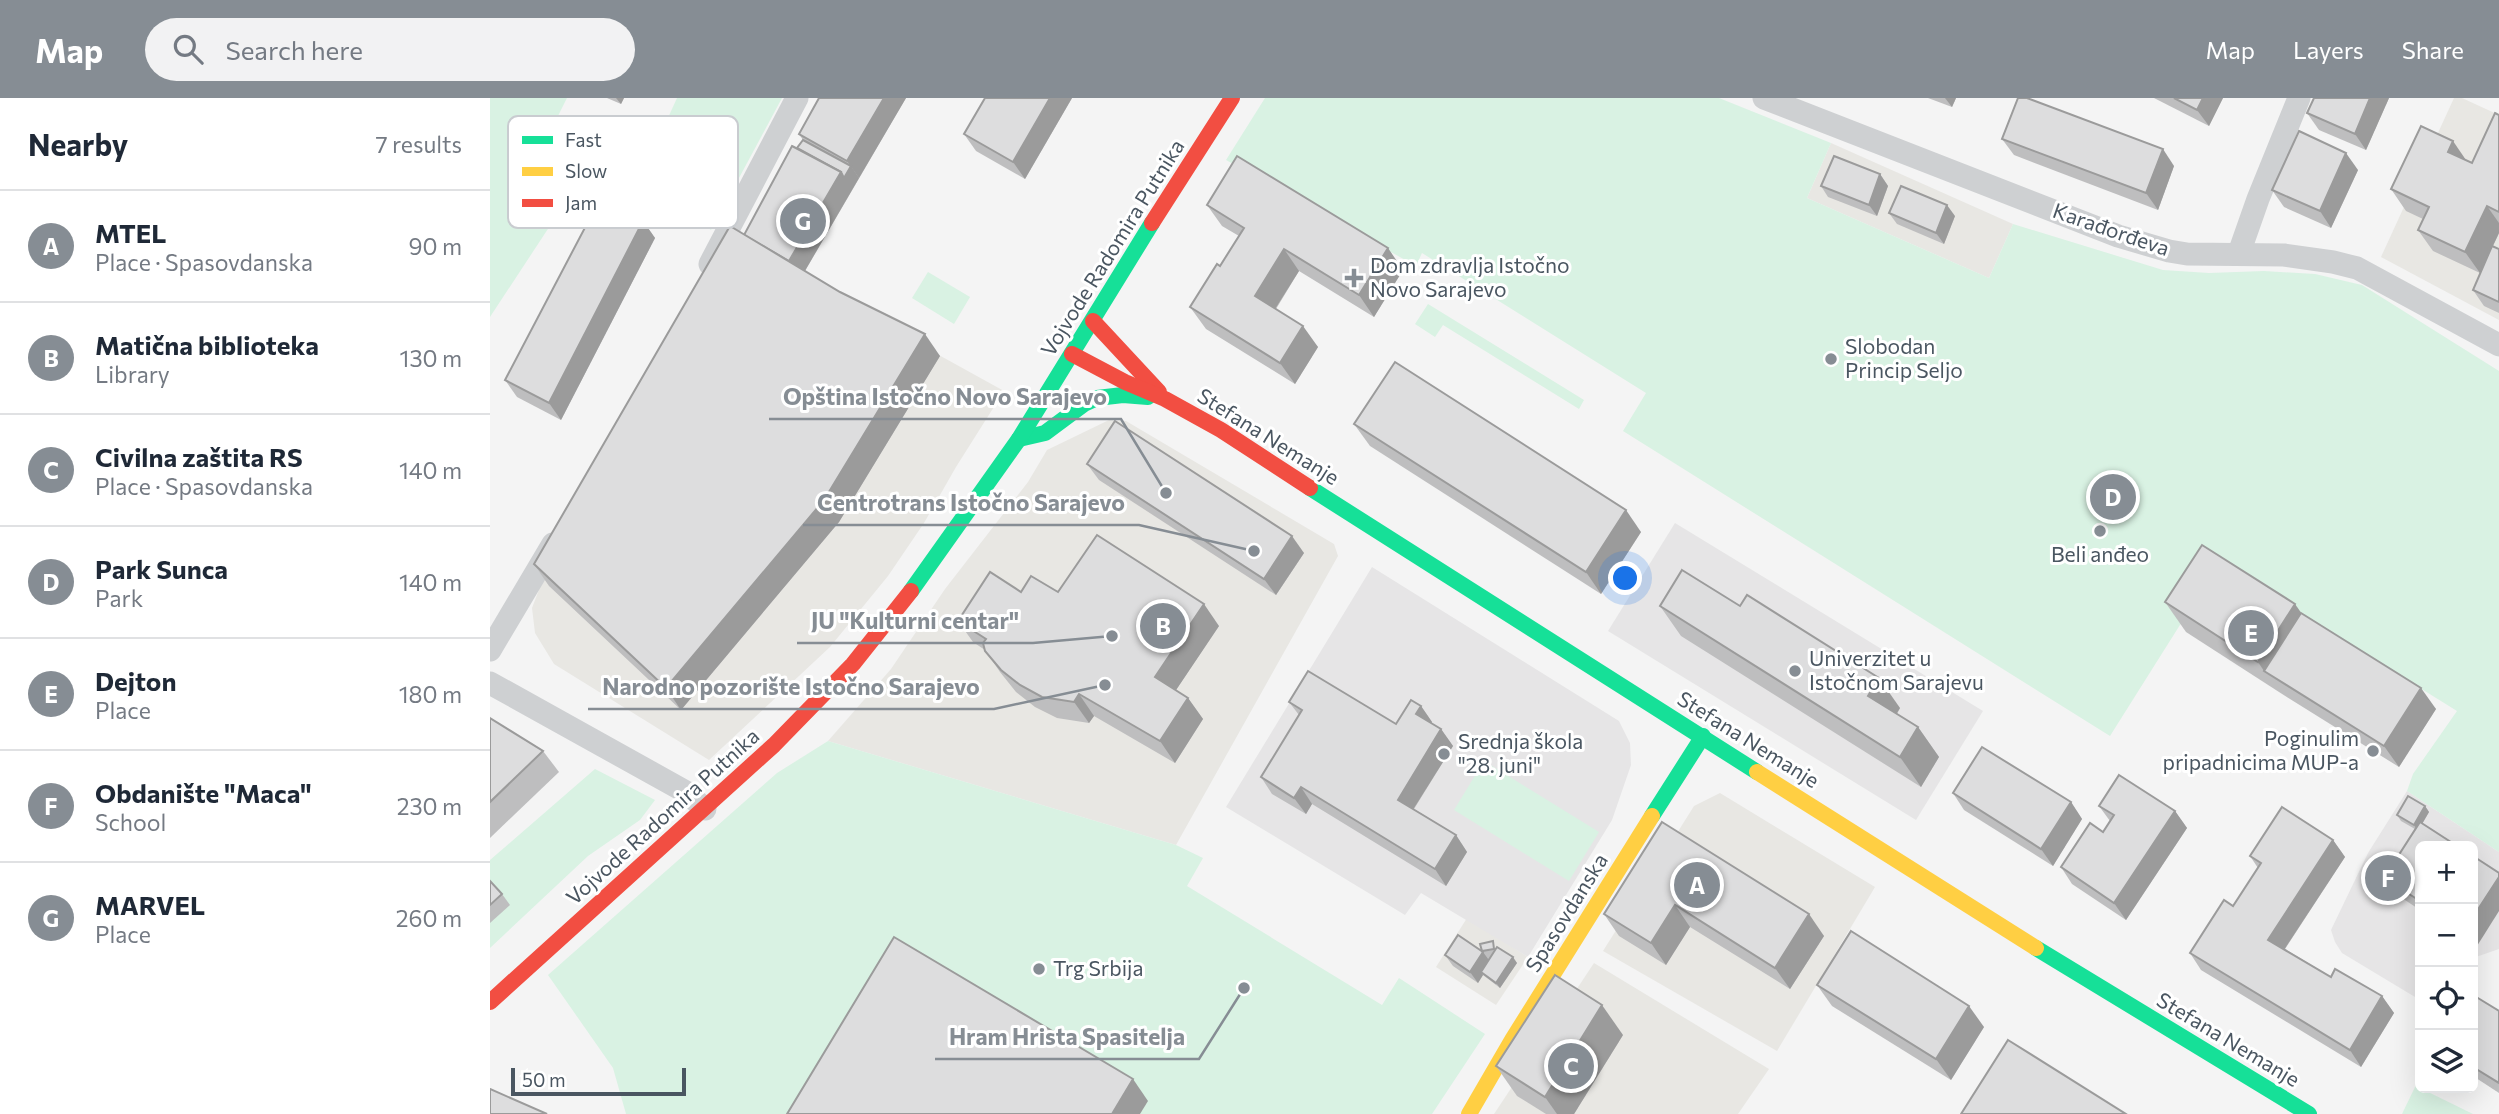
<!DOCTYPE html>
<html lang="en">
<head>
<meta charset="utf-8">
<style>
  :root { --surface:#fff; --page:#f2f2f3; --text:#1f2937; --muted:#747a83; --line:#e0e1e3; --accent:#868d94 }
  body { margin:0; font-family:Commissioner,sans-serif; background:var(--page); color:var(--text) }
  .controls { position:absolute; right:21px; bottom:21px; display:grid; overflow:hidden; border-radius:10px; box-shadow:0 7px 28px #0002 }
  .controls button { width:63px; height:63px; display:grid; place-items:center; padding:0; border:0; border-bottom:2px solid var(--line); background:var(--surface); color:var(--text); font:35px sans-serif }
  .scale { position:absolute; left:21px; bottom:18px; width:175px; box-sizing:border-box; padding-left:7px; border:4px solid #4a5661; border-top:0; font-size:19px; line-height:24px; white-space:nowrap; color:#4a5661; -webkit-text-stroke:5px #fff; paint-order:stroke }
  .you { position:absolute; left:1136px; top:481px; width:24px; height:24px; margin:-18px; border:5px solid #fff; border-radius:50%; background:#1a73e8; box-shadow:0 0 0 10px #1a73e833 }
  .badge { display:grid; place-items:center; width:46px; height:46px; border-radius:50%; background:var(--accent); color:#fff; font-size:23px; font-weight:700 }
  .pin { position:absolute; translate:-50% -50%; border:4px solid #fff; box-shadow:0 2px 7px #0006 }
  .list { margin:0; padding:0; list-style:none }
  h2 { display:flex; justify-content:space-between; align-items:center; height:91px; margin:0; padding:0 28px; font-size:30px }
  h2 small { font-size:23px; font-weight:400; color:var(--muted) }
  .list li { display:grid; grid-template-columns:46px 1fr auto; gap:21px; align-items:center; box-sizing:border-box; height:112px; padding:0 28px; border-top:2px solid var(--line) }
  .list b { display:block; font-size:26px; white-space:nowrap }
  .list p { margin:0; font-size:23px; white-space:nowrap; color:var(--muted) }
  .list em { font-size:23px; font-style:normal; color:var(--muted) }
  .icon { flex:none; width:38px; height:38px; fill:none; stroke:currentColor; stroke-width:2; stroke-linecap:round; stroke-linejoin:round }
  .map { position:relative; flex:none; width:2009px; height:1016px; overflow:hidden }
  header { display:flex; align-items:center; gap:42px; box-sizing:border-box; height:98px; padding:0 35px; background:var(--accent); color:#fff }
  header strong { font-size:33px }
  nav { display:flex; gap:38px; margin-inline-start:auto; font-size:24px }
  .search { width:490px; height:63px; background:var(--page); display:flex; align-items:center; gap:18px; box-sizing:border-box; padding:0 24px; border-radius:38px; color:var(--muted); font-size:26px }
  main { display:flex }
  aside { flex:1; background:var(--surface) }
  .map>svg:first-child { display:block }
  .commercial { fill:#e8e7e3 }
  .education { fill:#e6e5e6 }
  .green { fill:#d9f2e3 }
  .lines { fill:none; stroke-linecap:round; stroke-linejoin:round }
  .street { stroke:#ced0d2; stroke-width:23 }
  .fast { stroke:#16e098; stroke-width:16 }
  .slow { stroke:#ffcf43; stroke-width:16 }
  .jam { stroke:#f24e42; stroke-width:16 }
  .wall { fill:#bebebf }
  .shaded-wall { fill:#9b9b9b }
  .building { fill:#ddddde; stroke:#9b9b9b; stroke-width:2 }
  .poi-dot { fill:#868d94; stroke:#fff; stroke-width:2.5 }
  .labels { text-anchor:middle; stroke-width:6; stroke-linejoin:round; paint-order:stroke }
  .street-label { font-size:21px; fill:#4a5661; stroke:#fff }
  .poi-label { font-size:21px; fill:#4a5661; stroke:#fff; text-anchor:start }
  .key { fill:#fff; stroke:#c9ccd0; stroke-width:2 }
  .key-label { font-size:19px; fill:#4a5661 }
  .leader { fill:none; stroke:#868d94; stroke-width:2.5 }
  .callout-dot { fill:#868d94; stroke:#fff; stroke-width:2.5 }
  .callout-label { font-size:23px; text-anchor:middle; font-weight:bold; fill:#868d94; stroke:#fff; stroke-width:6; stroke-linejoin:round; paint-order:stroke }
</style>
</head>
<body>
<header>
<strong>Map</strong>
<div class="search"><svg class="icon" aria-label="search" viewBox="0 0 24 24"><circle cx="10" cy="10" r="6"/><path d="M15 15l6 6"/></svg>Search here</div>
<nav><a>Map</a><a>Layers</a><a>Share</a></nav>
</header>
<main>
<aside>
<h2>Nearby<small>7 results</small></h2>
<ul class="list">
<li><span class="badge">A</span><div><b>MTEL</b><p>Place · Spasovdanska</p></div><em>90 m</em></li>
<li><span class="badge">B</span><div><b>Matična biblioteka</b><p>Library</p></div><em>130 m</em></li>
<li><span class="badge">C</span><div><b>Civilna zaštita RS</b><p>Place · Spasovdanska</p></div><em>140 m</em></li>
<li><span class="badge">D</span><div><b>Park Sunca</b><p>Park</p></div><em>140 m</em></li>
<li><span class="badge">E</span><div><b>Dejton</b><p>Place</p></div><em>180 m</em></li>
<li><span class="badge">F</span><div><b>Obdanište &quot;Maca&quot;</b><p>School</p></div><em>230 m</em></li>
<li><span class="badge">G</span><div><b>MARVEL</b><p>Place</p></div><em>260 m</em></li>
</ul>
</aside>
<div class="map">
<svg width="2009" height="1016" viewBox="0 0 2009 1016">
  <rect width="100%" height="100%" fill="#f4f4f4"/>
  <g class="commercial">
    <path d="M1964,0H1972L2009,17V222L1891,159Z"/>
    <path d="M1341,45L1523,126L1499,180L1317,100Z"/>
    <path d="M246,145L514,293L466,369L434,425L398,478L340,549L219,662L64,566L45,535L42,510L50,489Z"/>
    <path d="M619,322L636,323L844,446L848,458L686,747L338,643L401,571L455,491L538,384L557,352Z"/>
    <path d="M1230,695L1385,789L1287,953L1113,853L1204,708Z"/>
    <path d="M977,820L1038,859L1006,907L946,869Z"/>
    <path d="M1104,865L1279,971L1248,1016H1004Z"/>
  </g>
  <g class="education">
    <path d="M1185,425L1493,613L1426,722L1118,533Z"/>
    <path d="M882,469L1129,623L1140,645L1141,667L1122,722L1038,859L931,795L915,817L736,709Z"/>
    <path d="M1917,693L2009,754V851L1983,860V748H1930V902L1852,855L1845,844L1841,832L1878,755Z"/>
  </g>
  <g class="green">
    <path d="M0,0H77L56,42L102,64L0,219Z"/>
    <path d="M187,0H292L221,132L148,86Z"/>
    <path d="M775,0H1229L1341,45L1317,100L1499,180L1523,126L1673,172L1719,175L1774,173L1825,176L1872,187L2009,273V754L1917,693L1923,676L1967,613L1729,465L1620,638L1133,333L1156,295L932,155L926,168L736,62Z"/>
    <path d="M438,174L480,199L464,226L422,200Z"/>
    <path d="M938,206L1094,302L1089,311L953,227L945,239L925,226Z"/>
    <path d="M338,643L686,747L713,760L697,788L892,907L909,880L995,936L942,1016H136L123,970L58,877L287,675Z"/>
    <path d="M994,663L1109,734L1079,783L964,712Z"/>
    <path d="M105,671L165,702L150,722L98,758L0,850V762Z"/>
    <path d="M1926,987L1930,990L1983,1016H1912Z"/>
  </g>
  <g class="lines">
    <g class="street">
      <path d="M1274,0L1628,138L1679,153L1697,156L1794,157L1843,164L1867,170L2009,247"/>
      <path d="M1749,155L1768,101L1809,0"/>
      <path d="M220,166L307,0"/>
      <path d="M0,552L63,446"/>
      <path d="M0,585L196,694L215,711"/>
    </g>
    <g class="fast">
      <path d="M529,341L555,335L594,306L607,300L633,297L658,299"/>
      <path d="M820,390L1267,674"/>
      <path d="M421,493L529,341L662,125"/>
      <path d="M1162,718L1213,638"/>
      <path d="M1546,850L1819,1016"/>
    </g>
    <g class="slow">
      <path d="M1267,674L1546,850"/>
      <path d="M979,1016L1022,942L1162,718"/>
    </g>
    <g class="jam">
      <path d="M662,125L742,0"/>
      <path d="M603,223L669,294"/>
      <path d="M582,256L635,284L675,301L731,332L820,390"/>
      <path d="M0,904L284,647L363,566L421,493"/>
    </g>
  </g>
  <g class="wall">
    <path d="M117,0H134L131,6Z"/>
    <path d="M329,0H416L315,173L450,258L349,424L191,612L59,488L44,466L254,137L307,50L313,42L309,36Z"/>
    <path d="M495,0H582L535,81L486,53L474,36Z"/>
    <path d="M1438,0H1466L1462,9Z"/>
    <path d="M1664,0H1733L1719,28Z"/>
    <path d="M1824,0H1899L1876,52L1829,32L1817,15Z"/>
    <path d="M2009,17V135L2003,148L2009,151V215L1994,208L1983,192L1990,175L1943,153L1928,132L1933,121L1916,113L1901,91L1976,62L1982,65Z"/>
    <path d="M1512,41L1684,68L1668,112L1524,57Z"/>
    <path d="M1868,72L1841,130L1794,109L1782,92Z"/>
    <path d="M1390,76L1398,88L1387,118L1338,99L1331,88Z"/>
    <path d="M717,107L913,172L884,219L809,173L786,211L828,249L805,286L716,231L700,209L730,168L749,138L732,128Z"/>
    <path d="M1399,115L1465,118L1454,146L1407,126Z"/>
    <path d="M153,123L165,140L71,322L27,299L15,282Z"/>
    <path d="M864,326L1151,434L1111,496L880,348Z"/>
    <path d="M597,366L814,455L786,497L609,382Z"/>
    <path d="M531,494H568L729,528L686,592L698,600L713,621L685,665L604,618L599,625L567,620L545,609L526,594L510,574L495,552L483,544L468,523Z"/>
    <path d="M1675,504L1811,515L1946,611L1909,669L1789,594L1696,534Z"/>
    <path d="M1170,508L1410,610L1407,616L1428,629L1449,659L1431,689L1191,538Z"/>
    <path d="M799,604L906,626L931,608L942,624L941,626L951,631L963,648L924,711L966,737L977,754L956,788L822,706L816,716L782,696L771,679L809,617Z"/>
    <path d="M0,620L53,653L69,674L0,740Z"/>
    <path d="M1463,695L1581,704L1592,721L1563,768L1474,712Z"/>
    <path d="M1609,708L1685,713L1697,730L1636,822L1582,786L1571,769L1613,734L1620,723Z"/>
    <path d="M1935,708L1939,714L1932,726L1930,748V812L1906,796L1894,780L1925,731L1911,723L1907,717Z"/>
    <path d="M1172,724L1334,838L1300,891L1200,829L1176,867L1129,838L1114,816Z"/>
    <path d="M1843,742L1855,759L1795,851L1841,879L1892,898L1904,915L1871,969L1711,872L1700,855L1743,808L1768,770L1760,758Z"/>
    <path d="M0,783L12,796L20,807L0,825Z"/>
    <path d="M1007,850L1027,865L1010,890L993,877L988,885L963,868L955,857L992,853Z"/>
    <path d="M1327,887L1494,929L1461,982L1342,908Z"/>
    <path d="M1983,897L2009,913V995L1983,978Z"/>
    <path d="M1133,937L1084,1016H1056L1027,998L1006,968Z"/>
  </g>
  <g class="shaded-wall">
    <path d="M126,0H134L131,6Z"/>
    <path d="M394,0H416L369,80L357,63Z"/>
    <path d="M560,0H582L535,81L523,64Z"/>
    <path d="M1455,0H1466L1462,9Z"/>
    <path d="M1713,0H1733L1719,28L1707,12Z"/>
    <path d="M1880,0H1899L1876,52L1865,36Z"/>
    <path d="M1963,43L1978,65L1958,54Z"/>
    <path d="M1673,51L1684,68L1668,112L1656,95Z"/>
    <path d="M1856,55L1868,72L1841,130L1830,113Z"/>
    <path d="M361,68L369,80L309,183L297,166L351,74Z"/>
    <path d="M1390,76L1398,88L1387,118L1379,107Z"/>
    <path d="M1457,107L1465,118L1454,146L1446,135Z"/>
    <path d="M1997,108L2009,125V135L1990,175L1975,154Z"/>
    <path d="M153,123L165,140L71,322L59,305Z"/>
    <path d="M898,150L913,172L884,219L869,197Z"/>
    <path d="M794,151L809,173L780,219L765,198Z"/>
    <path d="M813,228L828,249L805,286L790,265Z"/>
    <path d="M435,236L450,258L349,424L191,612L176,590Z"/>
    <path d="M1136,412L1151,434L1111,496L1096,474Z"/>
    <path d="M802,438L814,455L786,497L774,481Z"/>
    <path d="M714,506L729,528L680,601L665,579Z"/>
    <path d="M1805,506L1826,536L1774,573L1768,564Z"/>
    <path d="M1389,580L1410,610L1399,628L1378,598Z"/>
    <path d="M1931,590L1946,611L1909,669L1894,648Z"/>
    <path d="M589,596L604,618L599,625L584,604Z"/>
    <path d="M698,600L713,621L685,665L670,643Z"/>
    <path d="M931,608L942,624L937,632L926,616Z"/>
    <path d="M1428,629L1449,659L1431,689L1410,659Z"/>
    <path d="M951,631L963,648L919,718L908,702Z"/>
    <path d="M811,689L822,706L816,716L804,700Z"/>
    <path d="M1581,704L1592,721L1563,768L1551,751Z"/>
    <path d="M1935,708L1939,714L1928,733L1924,727Z"/>
    <path d="M1685,713L1697,730L1636,822L1624,805Z"/>
    <path d="M966,737L977,754L956,788L945,771Z"/>
    <path d="M1843,742L1855,759L1790,858L1778,842Z"/>
    <path d="M2009,779V813L1987,848L1983,843V819Z"/>
    <path d="M1185,807L1200,829L1176,867L1161,845Z"/>
    <path d="M1319,816L1334,838L1300,891L1285,870Z"/>
    <path d="M993,854L1001,865L991,874L993,877L988,885L980,874Z"/>
    <path d="M1023,859L1027,865L1010,890L1006,885Z"/>
    <path d="M1892,898L1904,915L1871,969L1860,952Z"/>
    <path d="M1112,907L1133,937L1084,1016H1067L1055,999Z"/>
    <path d="M1479,908L1494,929L1461,982L1446,961Z"/>
    <path d="M643,981L658,1003L650,1016H622Z"/>
  </g>
  <g class="building">
    <path d="M329,0H394L357,63L309,36Z"/>
    <path d="M495,0H560L523,64L474,36Z"/>
    <path d="M1528,0H1537L1673,51L1656,95L1512,41Z"/>
    <path d="M1684,0H1713L1707,12Z"/>
    <path d="M1824,0H1880L1865,36L1817,15Z"/>
    <path d="M2005,15L2009,17V114L1997,108L1975,154L1928,132L1939,109L1901,91L1931,28L1963,43L1958,54L1982,65Z"/>
    <path d="M1809,33L1856,55L1830,113L1782,92Z"/>
    <path d="M313,42L361,68L354,80L351,74L307,50Z"/>
    <path d="M302,48L351,74L299,163L254,137Z"/>
    <path d="M747,58L898,150L869,197L794,151L765,198L813,228L790,265L700,209L727,166L730,168L754,130L717,107Z"/>
    <path d="M1344,58L1390,76L1379,107L1331,88Z"/>
    <path d="M1411,88L1457,107L1446,135L1399,115Z"/>
    <path d="M110,101L153,123L59,305L15,282Z"/>
    <path d="M240,128L350,194L435,236L334,402L176,590L44,466Z"/>
    <path d="M2002,148L2009,151V204L1983,192Z"/>
    <path d="M905,264L1136,412L1096,474L864,326Z"/>
    <path d="M625,323L802,438L774,481L597,366Z"/>
    <path d="M607,437L714,506L665,579L698,600L670,643L589,596L584,604L552,599L530,587L511,572L495,553L493,545L496,541L468,523L500,474L531,494L541,478L568,494Z"/>
    <path d="M1712,447L1805,506L1768,564L1675,504Z"/>
    <path d="M1192,472L1250,508L1257,497L1389,580L1378,598L1428,629L1410,659L1170,508Z"/>
    <path d="M1811,515L1931,590L1894,648L1774,573Z"/>
    <path d="M818,573L906,626L921,602L931,608L926,616L951,631L908,702L966,737L945,771L811,689L804,700L771,679L812,612L799,604Z"/>
    <path d="M0,620L53,653L0,704Z"/>
    <path d="M1492,649L1581,704L1551,751L1463,695Z"/>
    <path d="M1629,677L1685,713L1624,805L1571,769L1600,725L1613,734L1624,717L1609,708Z"/>
    <path d="M1918,698L1935,708L1924,727L1907,717Z"/>
    <path d="M1792,709L1843,742L1778,842L1841,879L1845,871L1892,898L1860,952L1700,855L1734,802L1743,808L1771,765L1760,758Z"/>
    <path d="M1172,724L1319,816L1285,870L1185,807L1161,845L1114,816Z"/>
    <path d="M1930,724L1967,748H1930V803L1894,780Z"/>
    <path d="M1983,758L2009,775V779L1983,819Z"/>
    <path d="M0,783L12,796L0,807Z"/>
    <path d="M1361,833L1479,908L1446,961L1327,887Z"/>
    <path d="M968,837L993,854L980,874L955,857Z"/>
    <path d="M404,839L643,981L622,1016H297Z"/>
    <path d="M1003,843L1004,851L992,853L990,846Z"/>
    <path d="M1007,849L1023,859L1006,885L991,874Z"/>
    <path d="M1065,877L1112,907L1055,999L1006,968Z"/>
    <path d="M1983,897L2009,913V985L1983,969Z"/>
    <path d="M1518,942L1636,1016H1471Z"/>
    <path d="M0,991L57,1016H0Z"/>
  </g>
  <g class="poi-dot">
    <path d="M860.5 169.5h7v7h7v7h-7v7h-7v-7h-7v-7h7z"/>
    <circle cx="1341" cy="261" r="7"/>
    <circle cx="1610" cy="433" r="7"/>
    <circle cx="1305" cy="573" r="7"/>
    <circle cx="1883" cy="653" r="7"/>
    <circle cx="954" cy="656" r="7"/>
    <circle cx="549" cy="871" r="7"/>
  </g>
  <g class="labels">
    <g class="street-label">
      <text transform="translate(1621 132) rotate(19)" y="7">Karađorđeva</text>
      <text transform="translate(623 150) rotate(-58)" y="7">Vojvode Radomira Putnika</text>
      <text transform="translate(778 339) rotate(32)" y="7">Stefana Nemanje</text>
      <text transform="translate(1258 642) rotate(32)" y="7">Stefana Nemanje</text>
      <text transform="translate(173 719) rotate(-42)" y="7">Vojvode Radomira Putnika</text>
      <text transform="translate(1077 815) rotate(-58)" y="7">Spasovdanska</text>
      <text transform="translate(1738 942) rotate(31)" y="7">Stefana Nemanje</text>
    </g>
    <g class="poi-label">
      <text x="880" y="175">Dom zdravlja Istočno<tspan x="880" dy="24">Novo Sarajevo</tspan></text>
      <text x="1355" y="256">Slobodan<tspan x="1355" dy="24">Princip Seljo</tspan></text>
      <text x="1610" y="464" text-anchor="middle">Beli anđeo</text>
      <text x="1319" y="568">Univerzitet u<tspan x="1319" dy="24">Istočnom Sarajevu</tspan></text>
      <text x="1869" y="648" text-anchor="end">Poginulim<tspan x="1869" dy="24">pripadnicima MUP-a</tspan></text>
      <text x="968" y="651">Srednja škola<tspan x="968" dy="24">"28. juni"</tspan></text>
      <text x="563" y="878">Trg Srbija</text>
    </g>
  </g>
  <rect x="18" y="18" width="230" height="112" rx="10" class="key"/>
  <rect x="32" y="38" width="31" height="8" fill="#16e098"/>
  <rect x="32" y="69" width="31" height="9" fill="#ffcf43"/>
  <rect x="32" y="101" width="31" height="8" fill="#f24e42"/>
  <g class="key-label">
    <text x="75" y="49">Fast</text>
    <text x="75" y="80">Slow</text>
    <text x="75" y="112">Jam</text>
  </g>
  <path class="leader" d="M676 395L631 321H279M764 453L649 427H313M622 538L543 545H307M615 587L504 611H98M754 890L709 961H445"/>
  <g class="callout-dot">
    <circle cx="676" cy="395" r="7"/>
    <circle cx="764" cy="453" r="7"/>
    <circle cx="622" cy="538" r="7"/>
    <circle cx="615" cy="587" r="7"/>
    <circle cx="754" cy="890" r="7"/>
  </g>
  <g class="callout-label">
    <text x="455" y="307">Opština Istočno Novo Sarajevo</text>
    <text x="481" y="413">Centrotrans Istočno Sarajevo</text>
    <text x="425" y="531">JU "Kulturni centar"</text>
    <text x="301" y="597">Narodno pozorište Istočno Sarajevo</text>
    <text x="577" y="947">Hram Hrista Spasitelja</text>
  </g>
</svg>
<div class="controls">
<button>+</button>
<button>−</button>
<button><svg class="icon" aria-label="locate" viewBox="0 0 24 24"><circle cx="12" cy="12" r="6"/><path d="M12 2v4M12 18v4M2 12h4M18 12h4"/></svg></button>
<button><svg class="icon" aria-label="layers" viewBox="0 0 24 24"><path d="M12 4l9 5-9 5-9-5zM3 14l9 5 9-5"/></svg></button>
</div>
<div class="scale">50 m</div>
<div class="you"></div>
<div class="pin badge" style="left:1207px;top:787px">A</div>
<div class="pin badge" style="left:673px;top:528px">B</div>
<div class="pin badge" style="left:1081px;top:968px">C</div>
<div class="pin badge" style="left:1623px;top:399px">D</div>
<div class="pin badge" style="left:1761px;top:535px">E</div>
<div class="pin badge" style="left:1898px;top:780px">F</div>
<div class="pin badge" style="left:313px;top:123px">G</div>
</div>
</main>
</body>
</html>
